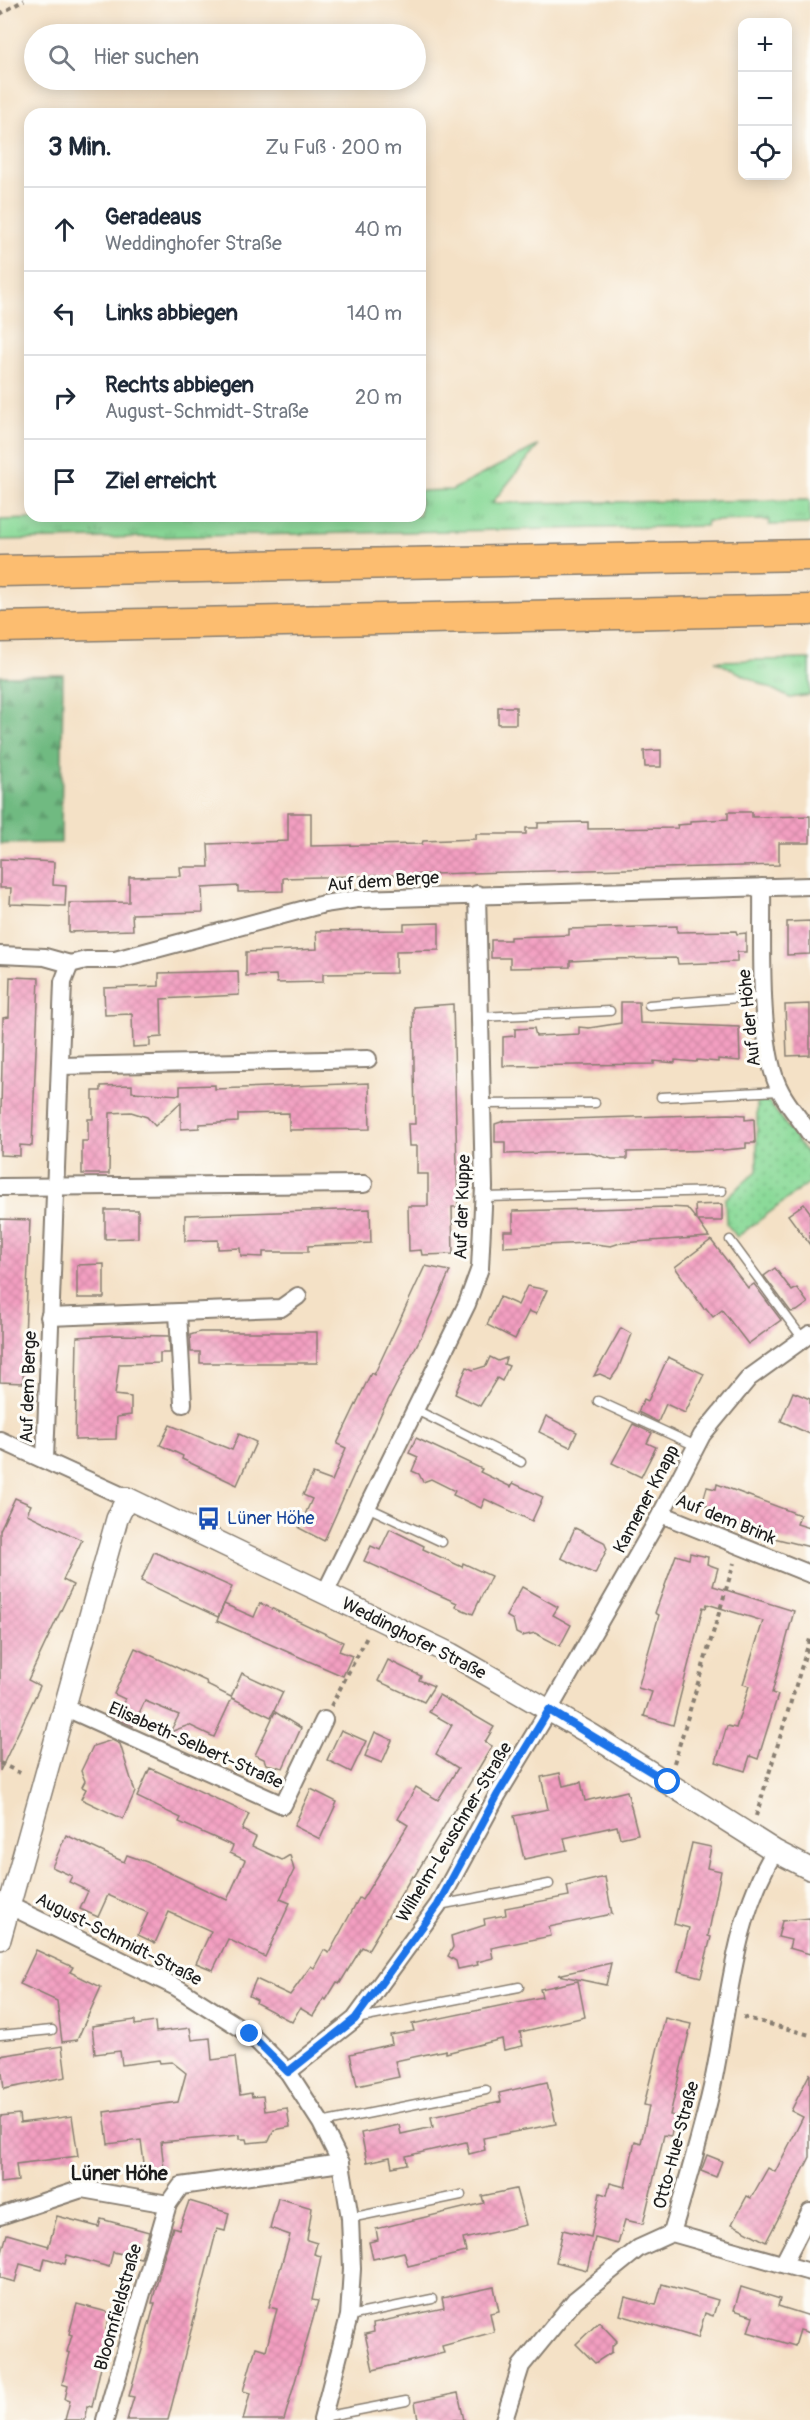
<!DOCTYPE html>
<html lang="de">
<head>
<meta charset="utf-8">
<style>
  :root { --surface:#fff; --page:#f6f6f7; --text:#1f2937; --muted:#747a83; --line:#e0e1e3 }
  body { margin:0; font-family:Pangolin,sans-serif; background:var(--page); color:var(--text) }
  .controls { position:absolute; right:18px; top:18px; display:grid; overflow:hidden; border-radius:12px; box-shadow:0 3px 15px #0003 }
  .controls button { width:54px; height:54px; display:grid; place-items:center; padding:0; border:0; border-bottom:2px solid var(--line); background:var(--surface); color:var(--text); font:30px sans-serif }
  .stop { position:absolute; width:18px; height:18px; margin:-14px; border:4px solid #1a73e8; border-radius:50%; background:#fff }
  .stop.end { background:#1a73e8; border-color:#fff; box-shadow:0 2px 6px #0008 }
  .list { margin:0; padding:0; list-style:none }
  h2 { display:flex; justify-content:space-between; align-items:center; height:78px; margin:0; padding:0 24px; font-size:26px }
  h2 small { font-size:20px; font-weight:400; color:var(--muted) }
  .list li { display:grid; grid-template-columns:39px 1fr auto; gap:18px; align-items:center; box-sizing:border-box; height:84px; padding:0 24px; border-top:2px solid var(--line) }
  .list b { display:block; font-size:22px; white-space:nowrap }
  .list p { margin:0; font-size:20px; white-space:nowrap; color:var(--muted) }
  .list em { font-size:20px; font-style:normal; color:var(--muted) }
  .icon { flex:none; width:33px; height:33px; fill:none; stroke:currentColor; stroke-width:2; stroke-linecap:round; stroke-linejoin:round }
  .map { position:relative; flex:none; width:810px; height:2420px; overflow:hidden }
  .search { position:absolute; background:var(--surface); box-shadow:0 3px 15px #0003; left:24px; top:24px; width:402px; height:66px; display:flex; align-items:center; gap:15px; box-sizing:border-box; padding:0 21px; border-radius:33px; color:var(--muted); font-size:22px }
  .panel { position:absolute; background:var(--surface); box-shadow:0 3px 15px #0003; left:24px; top:108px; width:402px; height:414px; border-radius:18px }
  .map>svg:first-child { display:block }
  .grass { fill:url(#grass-tufts); stroke:#547b5a; stroke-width:1.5 }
  .forest { fill:url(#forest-firs); stroke:#466b4e; stroke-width:1.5 }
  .park { fill:url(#park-dots); stroke:#547b5a; stroke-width:1.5 }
  .building { fill:url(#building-cross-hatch) }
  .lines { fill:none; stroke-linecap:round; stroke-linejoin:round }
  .service-casing { stroke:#887e71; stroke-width:11 }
  .minor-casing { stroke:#887e71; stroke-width:20 }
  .tertiary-casing { stroke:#887e71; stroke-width:24 }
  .motorway-casing { stroke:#887e71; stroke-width:33 }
  .path { stroke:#887e71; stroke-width:4; stroke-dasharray:4.5 4.5; stroke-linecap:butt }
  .service { stroke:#fff; stroke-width:8 }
  .minor { stroke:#fff; stroke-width:16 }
  .tertiary { stroke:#fff; stroke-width:21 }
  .motorway { stroke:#fcbd6f; stroke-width:30 }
  .route { stroke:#1a73e8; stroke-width:8 }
  .labels { text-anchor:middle; stroke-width:6; stroke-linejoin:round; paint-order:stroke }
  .street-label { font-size:18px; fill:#1c1c1c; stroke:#fdfcf7 }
  .transit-label { font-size:18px; fill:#164399; stroke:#fdfcf7; text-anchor:start }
  .neighbourhood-label { font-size:20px; font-weight:bold; fill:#1c1c1c; stroke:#fdfcf7 }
</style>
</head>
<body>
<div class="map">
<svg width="810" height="2420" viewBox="0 0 810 2420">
  <defs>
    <pattern id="grass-tufts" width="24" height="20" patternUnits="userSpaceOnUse" patternTransform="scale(1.5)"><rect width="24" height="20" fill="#8bda99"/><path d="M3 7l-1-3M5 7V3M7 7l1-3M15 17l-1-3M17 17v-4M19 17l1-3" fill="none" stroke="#77ba83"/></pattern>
    <pattern id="forest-firs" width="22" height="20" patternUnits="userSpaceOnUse" patternTransform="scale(1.5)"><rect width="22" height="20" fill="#70ba81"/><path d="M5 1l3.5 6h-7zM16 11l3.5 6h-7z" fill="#609f6f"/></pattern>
    <pattern id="park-dots" width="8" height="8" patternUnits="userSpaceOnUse" patternTransform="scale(1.5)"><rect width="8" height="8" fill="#8bda99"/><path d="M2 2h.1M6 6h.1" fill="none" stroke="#77ba83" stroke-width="1.8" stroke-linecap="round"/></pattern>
    <pattern id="building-cross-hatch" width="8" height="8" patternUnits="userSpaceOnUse" patternTransform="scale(1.5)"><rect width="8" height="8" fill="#f39fc1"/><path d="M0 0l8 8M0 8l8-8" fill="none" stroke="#d088a5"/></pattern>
  </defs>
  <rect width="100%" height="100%" fill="#fdfcf7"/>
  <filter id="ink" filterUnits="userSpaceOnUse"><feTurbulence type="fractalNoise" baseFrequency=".0167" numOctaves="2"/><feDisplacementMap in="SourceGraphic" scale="12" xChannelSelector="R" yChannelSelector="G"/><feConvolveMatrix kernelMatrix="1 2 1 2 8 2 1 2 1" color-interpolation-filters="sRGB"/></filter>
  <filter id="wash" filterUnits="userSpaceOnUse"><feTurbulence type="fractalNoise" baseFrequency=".008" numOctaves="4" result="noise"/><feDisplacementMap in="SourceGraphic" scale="24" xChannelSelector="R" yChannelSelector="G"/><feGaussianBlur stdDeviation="1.35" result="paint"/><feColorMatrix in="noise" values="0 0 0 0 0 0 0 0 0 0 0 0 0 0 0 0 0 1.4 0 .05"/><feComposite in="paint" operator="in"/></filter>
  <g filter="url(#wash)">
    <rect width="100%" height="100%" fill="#f4e1c6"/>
    <g class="grass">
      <path d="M539,445L492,503L810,500V524L769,525V520L707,521L706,526L0,540V520L137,516H420V491L452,490Z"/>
      <path d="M810,659V695L790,698L715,661Z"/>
    </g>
    <path class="forest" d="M63,675L61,843L0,844V676Z"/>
    <path class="park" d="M757,1101L769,1102L810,1158V1182L737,1237L726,1223L725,1199L757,1171Z"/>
    <g id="blocks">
      <g class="building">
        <rect x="498" y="707" width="18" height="17"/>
        <path d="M661,750V767H645L644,751Z"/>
        <path d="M728,812H752V817L810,816V843H779V865L283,878V891L238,892V886L202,888L203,912L132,914L133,930L69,932V903L129,902V877L181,876L180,867H209L208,844L288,841V813H311V846L422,844L423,841L476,839V834H526V828H538V823L588,822V829L678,828L677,825L690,824V821L728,819Z"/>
        <path d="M0,859L54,862L53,885L66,886L65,906L10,904L11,888H0Z"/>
        <path d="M810,921V954L787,955V922Z"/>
        <path d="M439,923V950L396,951V973L323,974V982L277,983L276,975L246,976V952L317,949L316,931L404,930V924Z"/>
        <path d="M677,926V932L736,931L737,934L746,933V952H737V962L678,964L677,958L609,959L570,961V967L510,968V958H491V940H510V937L569,935V929Z"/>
        <path d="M238,971L239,995L161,999L162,1037L150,1038V1046L133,1047L132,1014L105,1015L104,988L159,986V973Z"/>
        <path d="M10,977L39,978L32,1146L20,1145V1156L0,1155L3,1018L9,1017Z"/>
        <path d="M621,1002H639L640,1023L739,1027L740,1061L718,1059V1062L697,1060L696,1062L675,1060V1063L654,1061V1064L503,1066V1037L515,1036V1029L534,1028L536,1036L579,1034V1027L589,1028L621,1023Z"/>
        <path d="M453,1004L458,1207H452L453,1254L422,1255L421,1250L409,1251L408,1206H428V1174H417V1146H409L408,1124H415L413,1007Z"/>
        <path d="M810,1004V1055L787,1056L785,1005Z"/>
        <path d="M369,1083L370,1129L289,1130V1113L238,1114V1122L199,1124V1128L181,1129V1102L155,1126L147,1117L131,1112L110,1113L109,1174H82V1141H88V1119H93V1091H101V1086L132,1085V1092L180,1095V1086L215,1085V1089Z"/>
        <path d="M729,1114L745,1115V1120L754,1119L755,1143H746V1148L724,1150L627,1152V1159H612L587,1152L505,1154V1142H495V1124L504,1121Z"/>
        <path d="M722,1204V1221H698L709,1237L620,1243L611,1246L587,1243L504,1247V1231H513V1211L669,1207L687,1208L696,1219L695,1205Z"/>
        <path d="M804,1204L810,1212V1245L788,1215Z"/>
        <path d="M370,1209L371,1243L308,1246V1252H263V1257L241,1256L240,1248L218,1249V1240L185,1241V1215Z"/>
        <path d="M105,1210H138V1238L105,1239Z"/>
        <path d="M0,1219L30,1220L23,1383L0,1382Z"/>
        <path d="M711,1240L748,1288L754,1284L781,1320L748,1344L722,1310L713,1317L706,1308L704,1309L675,1267Z"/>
        <path d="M104,1264V1298H77V1265Z"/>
        <path d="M425,1266L450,1271L424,1331L381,1414L324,1541L299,1528L312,1499L303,1495L313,1474L332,1481L346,1448L337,1444L371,1373L374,1375Z"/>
        <path d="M775,1268L792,1291L797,1288L808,1303L797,1311L791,1312L764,1276Z"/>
        <path d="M527,1286L547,1290L536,1314L529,1311L515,1339L487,1325L500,1297L518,1305Z"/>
        <path d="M621,1328L632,1334L618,1369L611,1379L600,1374L594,1376Z"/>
        <path d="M200,1332H317V1363H200V1352H191L190,1335Z"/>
        <path d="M115,1335L169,1336L170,1353H160V1363L119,1364L115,1395L131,1397V1415L117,1417L116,1439L75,1440L77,1337Z"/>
        <path d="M490,1357L498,1361L506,1358L504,1364L509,1366L502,1381L497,1378L480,1406L455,1394L467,1367L473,1370L486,1366Z"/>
        <path d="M668,1357L704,1374L685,1413L666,1404L658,1422L638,1412L644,1399L648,1401Z"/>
        <path d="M793,1392L810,1399V1434L781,1421Z"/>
        <path d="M546,1416L577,1432L570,1447L539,1432Z"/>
        <path d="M633,1424L652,1433L647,1443L656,1447L641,1477L612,1463Z"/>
        <path d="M170,1425L232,1450L239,1434L256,1442L237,1485L182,1459L183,1456L160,1445Z"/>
        <path d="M416,1438L482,1469L480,1472L511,1487L513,1483L543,1497L532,1521L485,1499L481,1508L453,1495L455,1491L431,1479L423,1482L419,1474L412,1471L418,1457L409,1453Z"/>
        <path d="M717,1484L800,1515L797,1524L810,1528V1547L770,1537L709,1514L710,1507L702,1504L707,1487L716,1489Z"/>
        <path d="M15,1498L31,1505L27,1514L82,1540L63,1580L73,1585L28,1680L40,1686L0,1771V1530Z"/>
        <path d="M575,1528L604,1542L607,1549L595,1574L561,1558Z"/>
        <path d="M390,1529L424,1546L423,1549L462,1567L463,1563L491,1576L473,1614L456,1607L457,1603L364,1561L371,1546L380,1550Z"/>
        <path d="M154,1552L232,1587L218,1617L141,1581Z"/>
        <path d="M690,1553L708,1557L707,1564L718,1568L713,1586L794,1611L772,1693L778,1695L758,1759L750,1756L745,1771L716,1762L727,1726L736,1728L749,1686L743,1684L763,1621L707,1604L706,1608L703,1607L673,1725L644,1716L652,1692L638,1688L659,1615L655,1613L676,1555L689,1559Z"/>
        <path d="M522,1587L558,1607L553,1615L571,1625L560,1646L535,1633L522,1636L516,1633L513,1620L506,1616Z"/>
        <path d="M260,1603L343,1642L339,1651L352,1656L343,1676L217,1621L224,1604L254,1617Z"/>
        <path d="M135,1648L206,1681L207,1685L231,1697L242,1673L283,1692L271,1717L232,1698L214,1737L189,1725L170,1732L179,1715L145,1701L133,1726L116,1719L125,1699L114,1694Z"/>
        <path d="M388,1660L421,1676L419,1680L434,1686L424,1702L378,1681Z"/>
        <path d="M439,1695L494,1727L485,1742L492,1746L414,1877L412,1876L368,1950L362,1947L340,1983L337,1982L326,2000L324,1998L313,2016L300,2008L292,2022L256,2003L257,2000L249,1996L256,1979L290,1995L311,1966L314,1968L324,1950L329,1953L359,1898L362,1900L408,1825L398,1819L416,1787L438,1800L458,1768L436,1754L452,1725L429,1712Z"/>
        <path d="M275,1712L301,1728L283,1768L266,1764L264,1759L255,1755Z"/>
        <path d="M341,1730L366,1741L351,1772L327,1760Z"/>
        <path d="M375,1732L392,1740L382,1763L365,1756Z"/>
        <path d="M112,1740L120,1744L135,1792L123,1819L81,1799L86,1789L82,1787L85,1781L81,1771L93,1746Z"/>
        <path d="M150,1768L249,1814L242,1830L256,1837L252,1846L282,1860L290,1855L294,1870L280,1899L290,1903L265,1957L228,1939L213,1970L196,1963L211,1931L169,1912L155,1943L138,1935L148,1913L108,1895L98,1917L80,1909L88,1891L69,1882L72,1876L52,1867L66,1835L124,1862L127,1855L147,1862L227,1900L245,1860L230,1853L233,1846L179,1822L181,1818L137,1797Z"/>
        <path d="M560,1773L563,1786L581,1782L585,1801L627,1791L638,1834L620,1838L617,1826L564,1838L567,1850L524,1859L514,1816L548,1809L541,1777Z"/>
        <path d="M311,1789L337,1802L320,1839L294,1826Z"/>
        <path d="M692,1843L711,1847L707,1868L721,1871L708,1936L711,1937L701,1977L678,1971L689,1928L674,1924Z"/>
        <path d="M605,1877L612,1914L549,1927L551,1936L491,1948L493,1958L477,1962L478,1965L458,1969L456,1961L448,1956L453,1947L451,1936L485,1925L484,1919L506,1915L505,1908L569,1896L567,1886Z"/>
        <path d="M810,1918V1954L789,1948L791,1940L778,1937L782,1921Z"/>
        <path d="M36,1950L73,1967L70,1972L101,1987L77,2040L62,2042L57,2001L20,1984Z"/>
        <path d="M611,1963L606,1985L558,1975Z"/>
        <path d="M578,1981L585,2017L520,2032L523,2046L504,2050L502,2039L446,2053V2050L395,2061L399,2077L357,2086L350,2054L392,2044L390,2035L414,2031L412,2024L542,1997L540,1989Z"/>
        <path d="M665,2018L691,2024L670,2115L675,2116L671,2136L664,2135L643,2224L625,2220L618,2244L595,2238L587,2270L556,2262L563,2230L591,2237L600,2193L607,2195L610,2183L625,2187L635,2141L641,2143L649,2106L644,2105Z"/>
        <path d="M135,2020V2025L155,2022L156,2032L190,2028L192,2040L210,2038L212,2060L235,2057L240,2095L251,2093L252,2097L263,2096L265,2111L287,2108L290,2127L274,2130L269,2141L247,2143L246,2139H240V2135L161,2142L164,2168L145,2171L141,2140L108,2144L104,2112L178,2102L186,2073L172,2062L160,2063L159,2060L122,2065L120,2051L95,2054L92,2026Z"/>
        <path d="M62,2046L66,2077L4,2089L0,2056Z"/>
        <path d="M810,2073V2157L766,2242L732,2224L747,2196L751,2198L768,2168L775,2172L791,2141L803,2117L791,2111Z"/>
        <path d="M547,2082L556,2124L483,2138L485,2150L469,2154L466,2142L406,2156L407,2164L392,2167L390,2157L367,2162L361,2133L399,2125L401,2134L433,2127L431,2117L501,2102L499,2093Z"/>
        <path d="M19,2114L20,2123L72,2116L78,2156L16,2164L18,2181L0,2183V2116Z"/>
        <path d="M707,2155L722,2161L716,2177L701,2171Z"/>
        <path d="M516,2189L526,2225L463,2239L466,2252L408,2266L404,2252L373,2259L369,2242L378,2240L376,2229L484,2203L482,2196Z"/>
        <path d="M278,2198L312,2208L307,2240L317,2243L314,2254L321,2256L312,2300L318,2301L284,2420H243L250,2393L243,2391L256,2347L266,2350L277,2309L269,2307L290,2235L270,2228Z"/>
        <path d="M189,2201L229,2213L225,2231L217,2229L168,2420H127L134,2397L129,2396L155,2303H152L162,2263L173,2227L179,2229Z"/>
        <path d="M57,2216L99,2227L101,2219L149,2232L141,2258L113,2252L109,2267L67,2255L65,2264L45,2258L42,2270L20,2264L15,2282L0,2278V2259L7,2234L49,2246L48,2248Z"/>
        <path d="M662,2284L718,2300L713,2316L705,2313L698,2338L620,2315L625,2297L656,2305Z"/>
        <path d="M494,2287L499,2311L490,2313L494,2332L442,2346L444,2353L373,2370L365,2334L374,2332L373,2323L444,2308L442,2298Z"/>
        <path d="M741,2287L780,2299L778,2306L810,2316V2333L800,2330L795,2346L748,2332L753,2316L734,2310Z"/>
        <path d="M77,2304L111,2313L106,2329L109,2330L92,2407L88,2406L85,2420H65L70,2401L65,2399L68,2386L62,2384L70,2353L67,2352L72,2335L69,2334Z"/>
        <path d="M599,2322L617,2341L612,2346V2352L595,2363L576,2344Z"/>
        <path d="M458,2393L464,2420H418L415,2402Z"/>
      </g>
    </g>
  </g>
  <g filter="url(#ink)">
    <use href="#blocks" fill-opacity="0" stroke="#887e71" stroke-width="1.5"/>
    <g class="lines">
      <defs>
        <g id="service">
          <path d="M649,1005L763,996"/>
          <path d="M480,1017L610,1011"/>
          <path d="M661,1097L780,1091"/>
          <path d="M482,1104L595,1103"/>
          <path d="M484,1197L722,1191"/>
          <path d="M730,1240L803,1339"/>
          <path d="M598,1401L696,1446"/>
          <path d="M414,1409L521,1462"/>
          <path d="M367,1507L442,1542"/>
          <path d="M439,1905L549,1884"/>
          <path d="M356,2019L519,1987"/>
          <path d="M0,2035L52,2030"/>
          <path d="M321,2123L486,2090"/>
          <path d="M350,2218L461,2195"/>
          <path d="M349,2316L432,2299"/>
          <path d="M323,2417L406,2401"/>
        </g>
        <g id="minor">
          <path d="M762,887C763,938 757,1050 781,1092C789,1107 801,1120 810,1134"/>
          <path d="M0,955L45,957L70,964"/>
          <path d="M70,964L86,960H115L324,904L357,899L810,886"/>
          <path d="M60,1066L368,1059"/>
          <path d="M0,1187L364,1184"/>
          <path d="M178,1313L183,1404"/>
          <path d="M49,1317L281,1308L298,1296"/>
          <path d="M0,1440L127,1498"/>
          <path d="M45,1459L63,982L70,964"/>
          <path d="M661,1514L810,1574"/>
          <path d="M325,1593L467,1304L480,1268L484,1187L477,894"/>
          <path d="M66,1708L283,1805L324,1720"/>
          <path d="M0,1901L176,1987L250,2034L288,2072L321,2123L341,2163L350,2218L352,2269L349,2316L322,2420"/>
          <path d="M288,2072L355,2019L438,1905L498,1794L549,1710L661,1514L702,1435L749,1378L810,1334"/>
          <path d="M0,2216L82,2189L168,2204L181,2186L341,2163"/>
          <path d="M672,2233L810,2272"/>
          <path d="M783,2264L810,2212"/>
          <path d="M105,2420L168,2204"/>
          <path d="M504,2420L521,2366L575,2300L639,2248L672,2233C686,2185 701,2136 712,2087C729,2009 732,1920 775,1851"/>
        </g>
        <path id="tertiary" d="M0,1939L117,1519L127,1498L451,1654L592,1735L775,1851L810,1869"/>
        <g id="motorway">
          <path d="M0,571L810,555"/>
          <path d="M0,627L810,610"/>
        </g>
      </defs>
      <use href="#service" class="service-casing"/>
      <use href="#minor" class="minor-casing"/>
      <use href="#tertiary" class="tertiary-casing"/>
      <use href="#motorway" class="motorway-casing"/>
      <g class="path">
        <path d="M0,14L24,0"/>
        <path d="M331,1706L368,1635"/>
        <path d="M0,1763L24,1775"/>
        <path d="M674,1763L734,1563"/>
        <path d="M756,1816L810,1639"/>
        <path d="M743,2017L810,2035"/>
      </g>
      <use href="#service" class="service"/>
      <use href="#minor" class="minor"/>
      <use href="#tertiary" class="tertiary"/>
      <use href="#motorway" class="motorway"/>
    </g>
  </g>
  <g class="lines" filter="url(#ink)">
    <path class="route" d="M250,2034L288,2072L355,2019L438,1905L498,1794L549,1710L668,1782"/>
  </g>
  <defs>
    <symbol id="bus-bare" viewBox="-9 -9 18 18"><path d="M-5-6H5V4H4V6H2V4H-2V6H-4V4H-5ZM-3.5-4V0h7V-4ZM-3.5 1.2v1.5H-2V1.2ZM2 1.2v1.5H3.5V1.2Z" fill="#1a4fb4" stroke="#fdfcf7" stroke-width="2.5" paint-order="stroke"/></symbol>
  </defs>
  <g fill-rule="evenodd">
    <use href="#bus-bare" x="192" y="1502" width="33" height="33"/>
  </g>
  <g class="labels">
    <g class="street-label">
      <text transform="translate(383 881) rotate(-4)" y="6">Auf dem Berge</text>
      <text transform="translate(749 1018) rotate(-96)" y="6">Auf der Höhe</text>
      <text transform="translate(462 1207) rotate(-88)" y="6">Auf der Kuppe</text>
      <text transform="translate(28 1387) rotate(-88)" y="6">Auf dem Berge</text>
      <text transform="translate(646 1499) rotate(-62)" y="6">Kamener Knapp</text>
      <text transform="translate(726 1519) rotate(22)" y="6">Auf dem Brink</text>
      <text transform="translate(414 1638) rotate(27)" y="6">Weddinghofer Straße</text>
      <text transform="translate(196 1745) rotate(24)" y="6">Elisabeth-Selbert-Straße</text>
      <text transform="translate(454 1832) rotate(-59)" y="6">Wilhelm-Leuschner-Straße</text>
      <text transform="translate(119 1939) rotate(27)" y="6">August-Schmidt-Straße</text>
      <text transform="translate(676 2145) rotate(-75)" y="6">Otto-Hue-Straße</text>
      <text transform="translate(118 2307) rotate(-74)" y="6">Bloomfieldstraße</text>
    </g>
    <g class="transit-label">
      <text x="227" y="1524">Lüner Höhe</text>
    </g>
    <g class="neighbourhood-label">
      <text x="119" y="2180">Lüner Höhe</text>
    </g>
  </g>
</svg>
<div class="controls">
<button>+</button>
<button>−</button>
<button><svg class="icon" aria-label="locate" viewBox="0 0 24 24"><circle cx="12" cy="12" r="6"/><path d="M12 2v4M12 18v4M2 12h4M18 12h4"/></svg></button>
</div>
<div class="stop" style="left:668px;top:1782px"></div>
<div class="stop end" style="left:250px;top:2034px"></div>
<div class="search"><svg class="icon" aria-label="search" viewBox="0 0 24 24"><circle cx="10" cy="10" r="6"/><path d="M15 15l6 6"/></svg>Hier suchen</div>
<section class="panel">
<h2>3 Min.<small>Zu Fuß · 200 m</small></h2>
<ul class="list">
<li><svg class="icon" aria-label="ahead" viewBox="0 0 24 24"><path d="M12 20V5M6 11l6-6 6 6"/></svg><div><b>Geradeaus</b><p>Weddinghofer Straße</p></div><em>40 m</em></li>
<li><svg class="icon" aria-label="left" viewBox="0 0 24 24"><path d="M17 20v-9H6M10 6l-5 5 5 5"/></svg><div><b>Links abbiegen</b></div><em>140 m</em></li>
<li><svg class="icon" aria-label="right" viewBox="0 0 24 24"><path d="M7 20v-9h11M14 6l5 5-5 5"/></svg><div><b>Rechts abbiegen</b><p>August-Schmidt-Straße</p></div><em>20 m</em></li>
<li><svg class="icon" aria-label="arrive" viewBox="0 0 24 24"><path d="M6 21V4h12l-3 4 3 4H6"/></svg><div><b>Ziel erreicht</b></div></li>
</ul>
</section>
</div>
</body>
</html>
